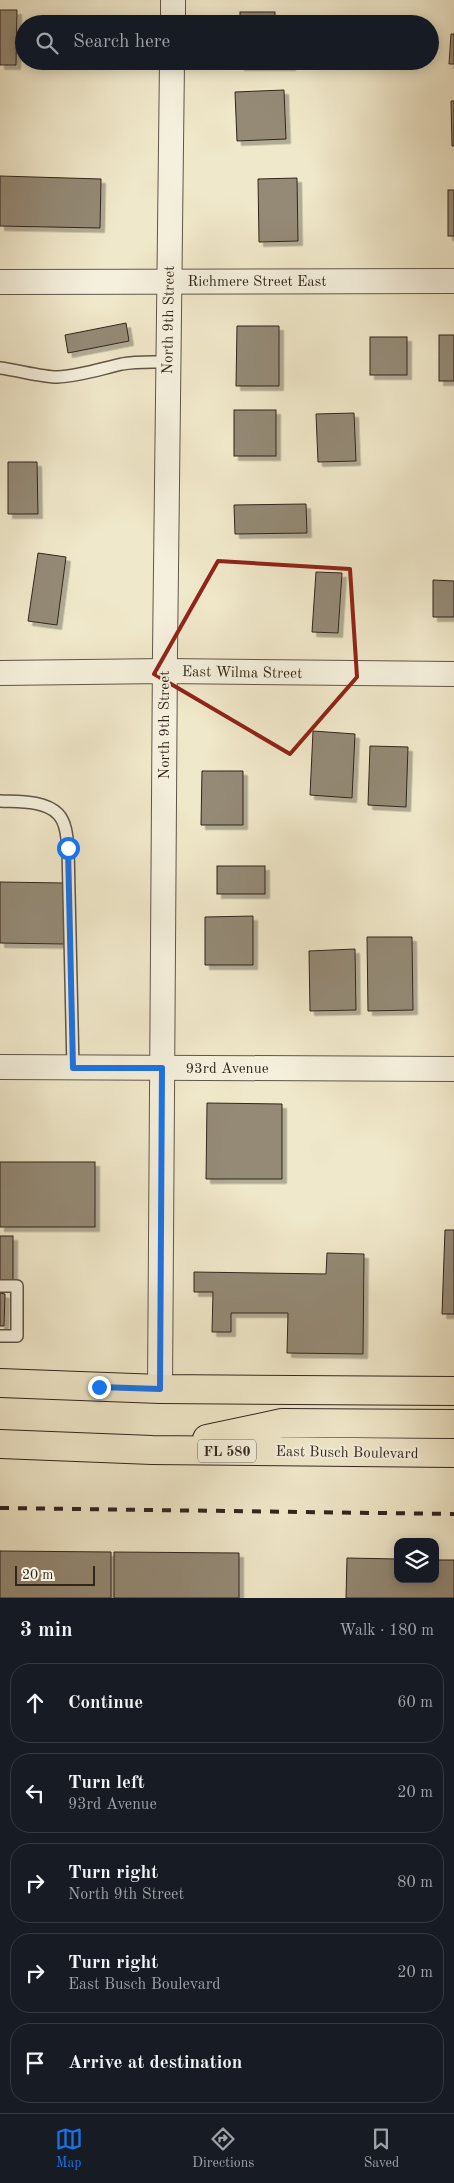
<!DOCTYPE html>
<html lang="en">
<head>
<meta charset="utf-8">
<style>
  :root { --surface:#171b24; --page:#242831; --text:#f1f3f6; --muted:#9ea1a6; --line:#363941; --accent:#1a73e8 }
  body { margin:0; font-family:"Old Standard TT",serif; background:var(--page); color:var(--text) }
  .controls { position:absolute; right:15px; bottom:15px; display:grid; overflow:hidden; border-radius:10px; box-shadow:0 2px 12px #0003 }
  .controls button { width:45px; height:45px; display:grid; place-items:center; padding:0; border:0; border-bottom:1px solid var(--line); background:var(--surface); color:var(--text); font:25px sans-serif }
  .scale { position:absolute; left:15px; bottom:12px; width:80px; box-sizing:border-box; padding-left:5px; border:2px solid #31251c; border-top:0; font-size:14px; line-height:18px; white-space:nowrap; color:#31251c; -webkit-text-stroke:4px #f5f0dd; paint-order:stroke }
  .stop { position:absolute; width:15px; height:15px; margin:-11px; border:4px solid #1a73e8; border-radius:50%; background:#fff }
  .stop.end { background:#1a73e8; border-color:#fff; box-shadow:0 1px 5px #0008 }
  .list { margin:0; padding:0; list-style:none }
  h2 { display:flex; justify-content:space-between; align-items:center; height:65px; margin:0; padding:0 20px; font-size:21px }
  h2 small { font-size:16px; font-weight:400; color:var(--muted) }
  .list li { display:grid; grid-template-columns:32px 1fr auto; gap:15px; align-items:center; box-sizing:border-box; height:80px; margin:0 10px 10px; padding:0 10px; border:1px solid var(--line); border-radius:20px }
  .list b { display:block; font-size:19px; white-space:nowrap }
  .list p { margin:0; font-size:16px; white-space:nowrap; color:var(--muted) }
  .list em { font-size:16px; font-style:normal; color:var(--muted) }
  .icon { flex:none; width:28px; height:28px; fill:none; stroke:currentColor; stroke-width:2; stroke-linecap:round; stroke-linejoin:round }
  .map { position:relative; flex:none; width:454px; height:1598px; overflow:hidden }
  .search { position:absolute; background:var(--surface); box-shadow:0 2px 12px #0003; left:15px; right:15px; top:15px; height:55px; display:flex; align-items:center; gap:12px; box-sizing:border-box; padding:0 18px; border-radius:28px; color:var(--muted); font-size:19px }
  .sheet { height:515px; background:var(--surface) }
  nav { display:flex; justify-content:space-around; align-items:center; box-sizing:border-box; height:70px; border-top:1px solid var(--line); background:var(--surface); font-size:14px; color:var(--muted) }
  nav a { display:grid; justify-items:center; gap:2px }
  nav .on { color:var(--accent) }
  .map>svg:first-child { display:block }
  .building { fill:#948a76; stroke:#31251c; filter:url(#shadow) }
  .lines { fill:none; stroke-linecap:round; stroke-linejoin:round }
  .service-casing { stroke:#615648; stroke-width:14 }
  .minor-casing { stroke:#615648; stroke-width:26 }
  .primary-casing { stroke:#31251c; stroke-width:30 }
  .service { stroke:#f5f0dd; stroke-width:11 }
  .minor { stroke:#f5f0dd; stroke-width:24 }
  .primary { stroke:#f0e8ca; stroke-width:28 }
  .rail { stroke:#31251c; stroke-width:4; stroke-dasharray:9 9; stroke-linecap:butt }
  .route { stroke:#1a73e8; stroke-width:6 }
  .marked { fill:none; stroke:#8f2418; stroke-width:4; stroke-linejoin:round }
  .labels { text-anchor:middle; stroke-width:4; stroke-linejoin:round; paint-order:stroke }
  .shield { fill:#f5f0dd; stroke:#6c6256; stroke-width:1 }
  .shield-label { font-size:14px; font-weight:bold; fill:#31251c }
  .street-label { font-size:15px; fill:#31251c; stroke:#f5f0dd }
</style>
</head>
<body>
<div class="map">
<svg width="454" height="1598" viewBox="0 0 454 1598">
  <defs>
    <filter id="shadow"><feDropShadow dx="4.5" dy="4.5" stdDeviation="0" flood-color="#0004"/></filter>
  </defs>
  <rect width="100%" height="100%" fill="#f0e8ca"/>
  <filter id="stains"><feTurbulence type="fractalNoise" baseFrequency=".004" numOctaves="4"/><feColorMatrix values="0 0 0 0 .2 0 0 0 0 .09 0 0 0 0 .02 0 0 0 .5 -.17"/></filter>
  <radialGradient id="worn" r=".72"><stop offset=".6" stop-color="#630" stop-opacity="0"/><stop offset="1" stop-color="#630" stop-opacity=".3"/></radialGradient>
  <g class="building">
    <path d="M0,10H17L16,65H0Z"/>
    <rect x="240" y="12" width="35" height="12"/>
    <path d="M451,34H454V64H449Z"/>
    <rect x="240" y="61" width="51" height="5"/>
    <path d="M284,90L286,139L237,141L235,92Z"/>
    <path d="M451,101H454V146H452Z"/>
    <path d="M0,176L101,179L100,228L0,226Z"/>
    <path d="M297,178L298,241L259,242L258,179Z"/>
    <rect x="448" y="190" width="6" height="46"/>
    <path d="M126,323L129,341L68,353L65,335Z"/>
    <path d="M237,326H279V386H236Z"/>
    <rect x="439" y="335" width="15" height="46"/>
    <rect x="370" y="337" width="37" height="38"/>
    <rect x="234" y="410" width="42" height="46"/>
    <path d="M354,413L356,461L318,462L316,414Z"/>
    <path d="M8,462H37L38,514H8Z"/>
    <path d="M306,504L307,533L235,534L234,505Z"/>
    <path d="M38,553L66,557L57,625L28,621Z"/>
    <path d="M316,572L342,573L338,633L312,632Z"/>
    <path d="M433,580L454,581V617H433Z"/>
    <path d="M313,731L355,734L352,798L310,795Z"/>
    <path d="M370,746L408,747L406,807L368,805Z"/>
    <path d="M202,771H243V825H201Z"/>
    <rect x="217" y="866" width="48" height="28"/>
    <path d="M0,882L64,883V944L0,943Z"/>
    <path d="M253,916V965H205V917Z"/>
    <path d="M367,937H412L413,1010L368,1011Z"/>
    <path d="M355,949L356,1010L310,1011L309,951Z"/>
    <path d="M207,1103L282,1104V1179H206Z"/>
    <rect x="0" y="1162" width="95" height="65"/>
    <path d="M445,1230H454V1314H442Z"/>
    <rect x="0" y="1236" width="13" height="44"/>
    <path d="M327,1253L364,1254L363,1354L287,1353L288,1313H231V1332H212L213,1292H194V1272L326,1274Z"/>
    <path d="M0,1293L5,1294L4,1326H0Z"/>
    <path d="M0,1551L111,1552V1598H0Z"/>
    <path d="M114,1552L239,1553V1598H114Z"/>
    <path d="M347,1558L398,1559V1579H435V1560H454V1598H346Z"/>
  </g>
  <g class="lines">
    <defs>
      <g id="service">
        <path d="M0,368C17,370 42,377 57,377C80,376 100,369 122,364C137,361 152,362 168,362"/>
        <path d="M0,801C18,802 44,800 58,814C66,822 67,837 68,848L73,1068"/>
        <path d="M0,1286H17V1336H0"/>
      </g>
      <g id="minor">
        <path d="M173,24V0"/>
        <path d="M0,282L454,281"/>
        <path d="M0,673L165,671L454,674"/>
        <path d="M0,1067L454,1069"/>
        <path d="M160,1389L165,653L172,61"/>
      </g>
      <g id="primary">
        <path d="M0,1383L160,1389L454,1391"/>
        <path d="M207,1439L282,1423L454,1424"/>
        <path d="M0,1444L152,1450L454,1453"/>
      </g>
    </defs>
    <use href="#service" class="service-casing"/>
    <use href="#minor" class="minor-casing"/>
    <use href="#primary" class="primary-casing"/>
    <use href="#service" class="service"/>
    <use href="#minor" class="minor"/>
    <use href="#primary" class="primary"/>
    <path class="rail" d="M0,1508L454,1514"/>
  </g>
  <g class="lines">
    <path class="route" d="M68,848L73,1068H162L160,1389L99,1387"/>
  </g>
  <path class="marked" d="M218,561L350,569L357,677L290,754L154,674Z"/>
  <g class="labels">
    <rect class="shield" x="198" y="1439.5" width="58" height="23" rx="4"/>
    <g class="shield-label">
      <text x="227" y="1456">FL 580</text>
    </g>
    <g class="street-label">
      <text x="257" y="286">Richmere Street East</text>
      <text transform="translate(168 320) rotate(-89)" y="5">North 9th Street</text>
      <text transform="translate(242 672) rotate(1)" y="5">East Wilma Street</text>
      <text transform="translate(164 725) rotate(-90)" y="5">North 9th Street</text>
      <text x="227" y="1073">93rd Avenue</text>
      <text transform="translate(347 1452) rotate(1)" y="5">East Busch Boulevard</text>
    </g>
  </g>
  <rect width="100%" height="100%" filter="url(#stains)"/>
  <rect width="100%" height="100%" fill="url(#worn)"/>
</svg>
<div class="controls">
<button><svg class="icon" aria-label="layers" viewBox="0 0 24 24"><path d="M12 4l9 5-9 5-9-5zM3 14l9 5 9-5"/></svg></button>
</div>
<div class="scale">20 m</div>
<div class="stop" style="left:68px;top:848px"></div>
<div class="stop end" style="left:99px;top:1387px"></div>
<div class="search"><svg class="icon" aria-label="search" viewBox="0 0 24 24"><circle cx="10" cy="10" r="6"/><path d="M15 15l6 6"/></svg>Search here</div>
</div>
<section class="sheet">
<h2>3 min<small>Walk · 180 m</small></h2>
<ul class="list">
<li><svg class="icon" aria-label="ahead" viewBox="0 0 24 24"><path d="M12 20V5M6 11l6-6 6 6"/></svg><div><b>Continue</b></div><em>60 m</em></li>
<li><svg class="icon" aria-label="left" viewBox="0 0 24 24"><path d="M17 20v-9H6M10 6l-5 5 5 5"/></svg><div><b>Turn left</b><p>93rd Avenue</p></div><em>20 m</em></li>
<li><svg class="icon" aria-label="right" viewBox="0 0 24 24"><path d="M7 20v-9h11M14 6l5 5-5 5"/></svg><div><b>Turn right</b><p>North 9th Street</p></div><em>80 m</em></li>
<li><svg class="icon" aria-label="right" viewBox="0 0 24 24"><path d="M7 20v-9h11M14 6l5 5-5 5"/></svg><div><b>Turn right</b><p>East Busch Boulevard</p></div><em>20 m</em></li>
<li><svg class="icon" aria-label="arrive" viewBox="0 0 24 24"><path d="M6 21V4h12l-3 4 3 4H6"/></svg><div><b>Arrive at destination</b></div></li>
</ul>
</section>
<nav>
<a class="on"><svg class="icon" aria-label="map" viewBox="0 0 24 24"><path d="M3 6l6-2 6 2 6-2v14l-6 2-6-2-6 2zM9 4v14M15 6v14"/></svg>Map</a>
<a><svg class="icon" aria-label="directions" viewBox="0 0 24 24"><path d="M12 3l9 9-9 9-9-9zM9 14v-3h6M13 9l2 2-2 2"/></svg>Directions</a>
<a><svg class="icon" aria-label="saved" viewBox="0 0 24 24"><path d="M7 4h10v16l-5-4-5 4z"/></svg>Saved</a>
</nav>
</body>
</html>
